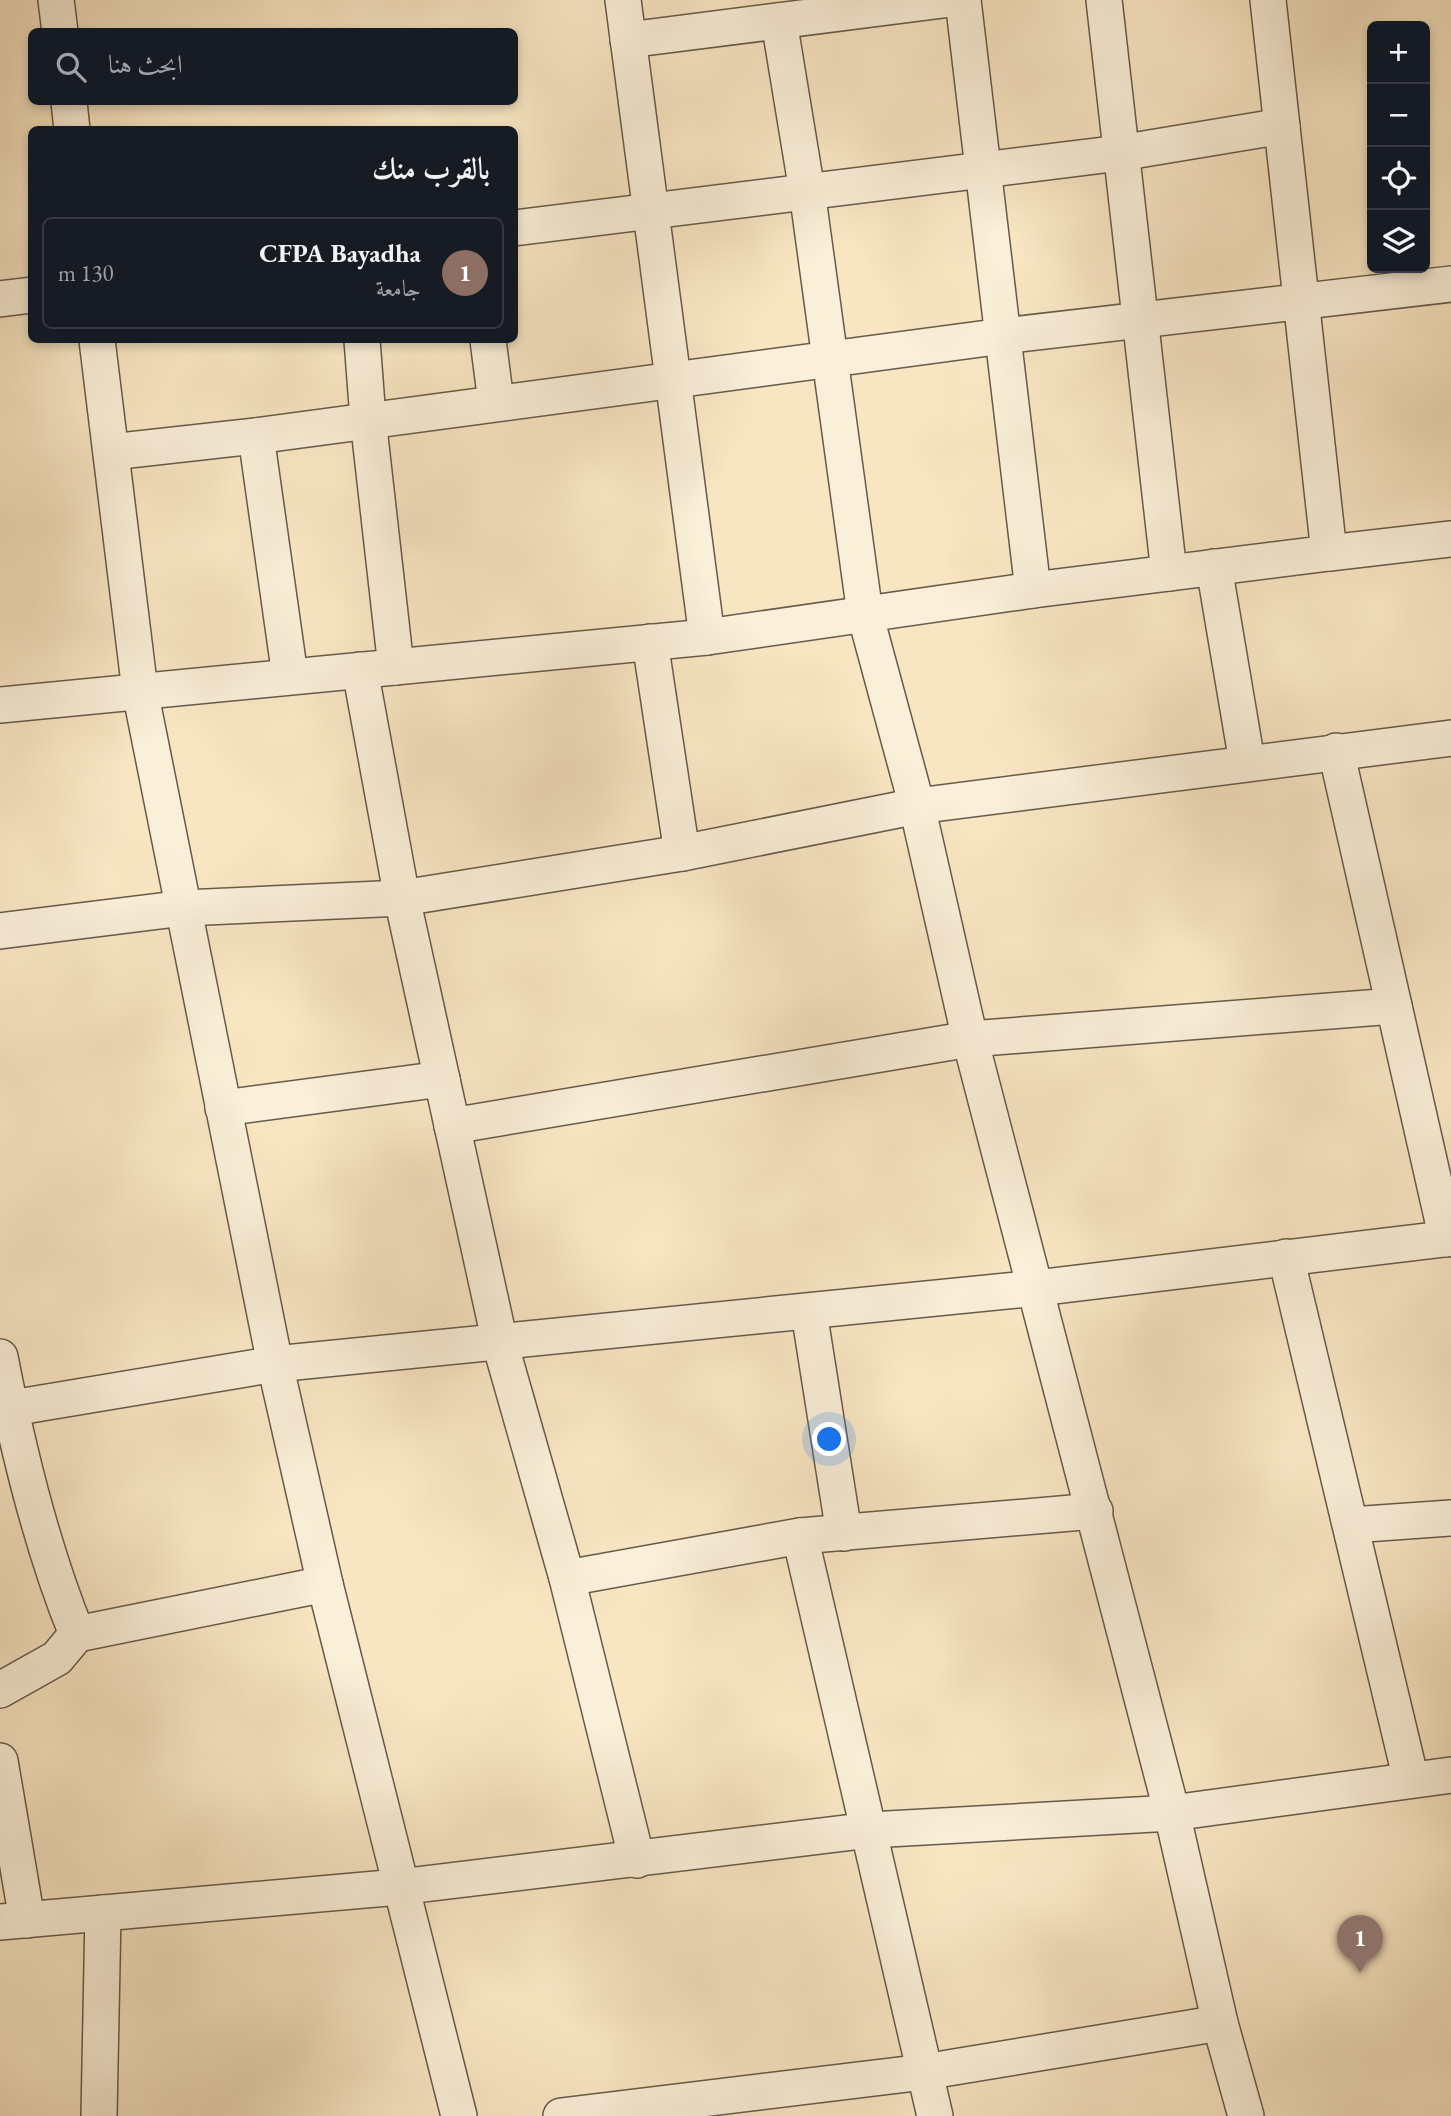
<!DOCTYPE html>
<html lang="ar">
<head>
<meta charset="utf-8">
<style>
  :root { --surface:#171b24; --page:#20242c; --text:#f1f3f6; --muted:#9ea1a6; --line:#363941; --accent:#d93025 }
  body { margin:0; font-family:"EB Garamond",Amiri,serif; background:var(--page); color:var(--text); direction:rtl }
  .controls { position:absolute; right:21px; top:21px; display:grid; overflow:hidden; border-radius:10px; box-shadow:0 4px 10px #0003 }
  .controls button { width:63px; height:63px; display:grid; place-items:center; padding:0; border:0; border-bottom:2px solid var(--line); background:var(--surface); color:var(--text); font:35px sans-serif }
  .you { position:absolute; left:830px; top:1440px; width:24px; height:24px; margin:-18px; border:5px solid #fff; border-radius:50%; background:#1a73e8; box-shadow:0 0 0 10px #1a73e833 }
  .badge { display:grid; place-items:center; width:46px; height:46px; border-radius:50%; background:var(--accent); color:#fff; font-size:23px; font-weight:700 }
  .pin { position:absolute; translate:-50% -58px; filter:drop-shadow(0 2px 4px #0008) }
  .pin::after { content:''; position:absolute; top:37px; width:24px; height:21px; background:inherit; clip-path:polygon(0 0,100% 0,50% 100%) }
  .list { margin:0; padding:0; list-style:none }
  h2 { display:flex; justify-content:space-between; align-items:center; height:91px; margin:0; padding:0 28px; font-size:30px }
  h2 small { font-size:23px; font-weight:400; color:var(--muted) }
  .list li { display:grid; grid-template-columns:46px 1fr auto; gap:21px; align-items:center; box-sizing:border-box; height:112px; margin:0 14px 14px; padding:0 14px; border:2px solid var(--line); border-radius:10px }
  .list b { display:block; font-size:26px; white-space:nowrap }
  .list p { margin:0; font-size:23px; white-space:nowrap; color:var(--muted) }
  .list em { font-size:23px; font-style:normal; color:var(--muted) }
  .icon { flex:none; width:38px; height:38px; fill:none; stroke:currentColor; stroke-width:2; stroke-linecap:round; stroke-linejoin:round }
  .map { position:relative; flex:none; width:1451px; height:2116px; overflow:hidden; direction:ltr }
  .search { position:absolute; background:var(--surface); box-shadow:0 4px 10px #0003; left:28px; top:28px; width:490px; height:77px; display:flex; align-items:center; gap:18px; box-sizing:border-box; padding:0 24px; border-radius:10px; color:var(--muted); font-size:26px }
  .panel { position:absolute; background:var(--surface); box-shadow:0 4px 10px #0003; left:28px; top:126px; width:490px; height:217px; border-radius:10px; direction:rtl }
  .map>svg:first-child { display:block }
  .lines { fill:none; stroke-linecap:round; stroke-linejoin:round }
  .minor-casing { stroke:#665a4b; stroke-width:38 }
  .minor { stroke:#faefd8; stroke-width:35 }
</style>
</head>
<body>
<div class="map">
<svg width="1451" height="2116" viewBox="0 0 1451 2116">
  <rect width="100%" height="100%" fill="#f8e6c3"/>
  <filter id="stains"><feTurbulence type="fractalNoise" baseFrequency=".00286" numOctaves="4"/><feColorMatrix values="0 0 0 0 .2 0 0 0 0 .09 0 0 0 0 .02 0 0 0 .5 -.17"/></filter>
  <radialGradient id="worn" r=".72"><stop offset=".6" stop-color="#630" stop-opacity="0"/><stop offset="1" stop-color="#630" stop-opacity=".3"/></radialGradient>
  <g class="lines">
    <defs>
      <g id="minor">
        <path d="M56,0L60,32"/>
        <path d="M623,0L707,637L1033,590L1329,553L1268,0"/>
        <path d="M963,0L1033,590"/>
        <path d="M1104,0L1169,573"/>
        <path d="M779,21L807,191L865,614L917,806L970,1039L1172,1813L1220,2023L1246,2116"/>
        <path d="M628,40L943,0"/>
        <path d="M69,102L72,130"/>
        <path d="M514,228L1120,153L1282,126"/>
        <path d="M0,299L32,295"/>
        <path d="M97,340L140,691L275,1364L325,1584L459,2116"/>
        <path d="M362,340L368,419L396,667"/>
        <path d="M488,340L496,402"/>
        <path d="M256,436L290,676"/>
        <path d="M111,452L256,436L1003,336L1451,284"/>
        <path d="M1329,553L1451,539"/>
        <path d="M1214,567L1247,762"/>
        <path d="M650,642L682,853"/>
        <path d="M360,670L402,898L500,1343L567,1578L637,1860"/>
        <path d="M0,705L707,637"/>
        <path d="M1336,751L1447,1239"/>
        <path d="M0,931L184,908L402,898L682,853L917,806L1451,738"/>
        <path d="M223,1108L442,1079"/>
        <path d="M452,1126L970,1039L1394,1006"/>
        <path d="M1286,1257L1411,1780"/>
        <path d="M809,1312L844,1533"/>
        <path d="M0,1357C17,1445 43,1551 77,1634L57,1658L0,1690"/>
        <path d="M0,1410L275,1364L1037,1288L1451,1238"/>
        <path d="M1351,1525L1451,1518"/>
        <path d="M800,1536L935,2116"/>
        <path d="M567,1578L800,1536L1095,1511"/>
        <path d="M77,1634L325,1584"/>
        <path d="M0,1761L27,1920"/>
        <path d="M0,1922L399,1887L870,1830L1172,1813L1451,1775"/>
        <path d="M99,2116L103,1913"/>
        <path d="M561,2116L924,2072L1220,2023"/>
      </g>
    </defs>
    <use href="#minor" class="minor-casing"/>
    <use href="#minor" class="minor"/>
  </g>
  <rect width="100%" height="100%" filter="url(#stains)"/>
  <rect width="100%" height="100%" fill="url(#worn)"/>
</svg>
<div class="controls">
<button>+</button>
<button>−</button>
<button><svg class="icon" aria-label="locate" viewBox="0 0 24 24"><circle cx="12" cy="12" r="6"/><path d="M12 2v4M12 18v4M2 12h4M18 12h4"/></svg></button>
<button><svg class="icon" aria-label="layers" viewBox="0 0 24 24"><path d="M12 4l9 5-9 5-9-5zM3 14l9 5 9-5"/></svg></button>
</div>
<div class="you"></div>
<div class="pin badge" style="left:1360px;top:1973px;background:#8d6e63">1</div>
<div class="search"><svg class="icon" aria-label="search" viewBox="0 0 24 24"><circle cx="10" cy="10" r="6"/><path d="M15 15l6 6"/></svg>ابحث هنا</div>
<section class="panel">
<h2>بالقرب منك<small></small></h2>
<ul class="list">
<li><span class="badge" style="background:#8d6e63">1</span><div><b>CFPA Bayadha</b><p>جامعة</p></div><em>130 m</em></li>
</ul>
</section>
</div>
</body>
</html>
